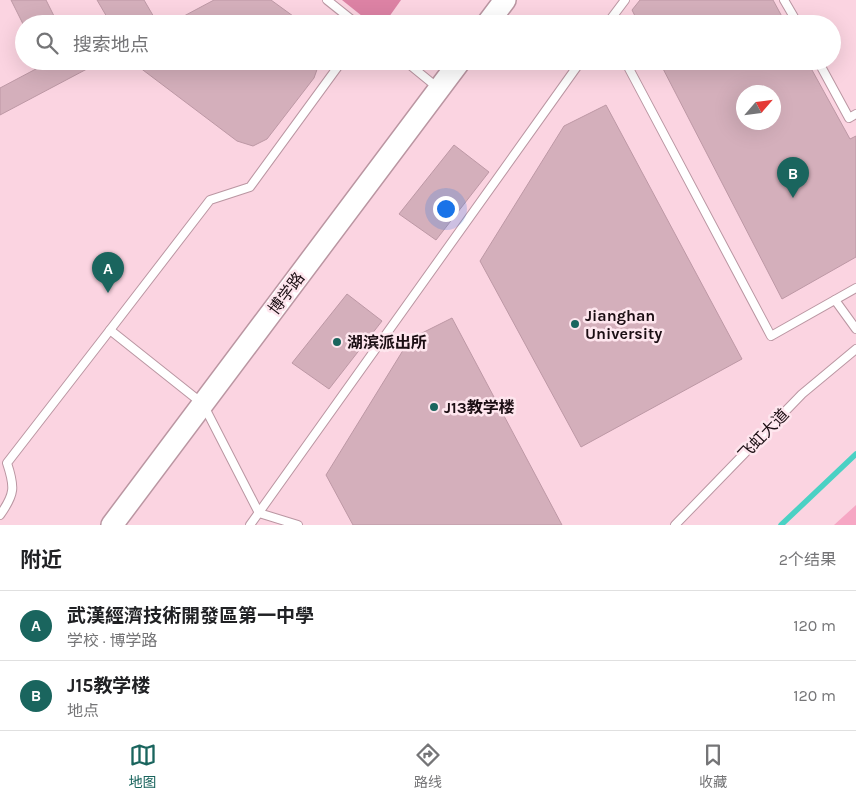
<!DOCTYPE html>
<html lang="zh">
<head>
<meta charset="utf-8">
<style>
  :root { --surface:#fff; --page:#f2f2f2; --text:#202124; --muted:#757577; --line:#e0e0e0; --accent:#1a655e }
  body { margin:0; font-family:Karla,"Noto Sans SC",sans-serif; background:var(--page); color:var(--text) }
  .compass { position:absolute; left:736px; top:85px; width:45px; height:45px; border-radius:50%; background:var(--surface); box-shadow:0 5px 20px #0002; rotate:62deg }
  .you { position:absolute; left:445px; top:208px; width:18px; height:18px; margin:-12px; border:4px solid #fff; border-radius:50%; background:#1a73e8; box-shadow:0 0 0 8px #1a73e833 }
  .badge { display:grid; place-items:center; width:32px; height:32px; border-radius:50%; background:var(--accent); color:#fff; font-size:16px; font-weight:700 }
  .pin { position:absolute; translate:-50% -41px; filter:drop-shadow(0 1px 2px #0008) }
  .pin::after { content:''; position:absolute; top:26px; width:18px; height:15px; background:inherit; clip-path:polygon(0 0,100% 0,50% 100%) }
  .list { margin:0; padding:0; list-style:none }
  h2 { display:flex; justify-content:space-between; align-items:center; height:65px; margin:0; padding:0 20px; font-size:21px }
  h2 small { font-size:16px; font-weight:400; color:var(--muted) }
  .list li { display:grid; grid-template-columns:32px 1fr auto; gap:15px; align-items:center; box-sizing:border-box; height:70px; padding:0 20px; border-top:1px solid var(--line) }
  .list b { display:block; font-size:19px; white-space:nowrap }
  .list p { margin:0; font-size:16px; white-space:nowrap; color:var(--muted) }
  .list em { font-size:16px; font-style:normal; color:var(--muted) }
  .icon { flex:none; width:28px; height:28px; fill:none; stroke:currentColor; stroke-width:2; stroke-linecap:round; stroke-linejoin:round }
  .map { position:relative; flex:none; width:856px; height:525px; overflow:hidden }
  .search { position:absolute; background:var(--surface); box-shadow:0 5px 20px #0002; left:15px; right:15px; top:15px; height:55px; display:flex; align-items:center; gap:12px; box-sizing:border-box; padding:0 18px; border-radius:28px; color:var(--muted); font-size:19px }
  .sheet { height:205px; background:var(--surface) }
  nav { display:flex; justify-content:space-around; align-items:center; box-sizing:border-box; height:70px; border-top:1px solid var(--line); background:var(--surface); font-size:14px; color:var(--muted) }
  nav a { display:grid; justify-items:center; gap:2px }
  nav .on { color:var(--accent) }
  .map>svg:first-child { display:block }
  .green { fill:#f6a7c4 }
  .forest { fill:#dc82a4 }
  .lines { fill:none; stroke-linecap:round; stroke-linejoin:round }
  .stream { stroke:#4bd1c4; stroke-width:5.5 }
  .building { fill:#d4afbb; stroke:#bd98a5; fill-rule:evenodd }
  .lane-casing { stroke:#ba96a2; stroke-width:10 }
  .secondary-casing { stroke:#ba96a2; stroke-width:24 }
  .lane { stroke:#fff; stroke-width:8 }
  .secondary { stroke:#fff; stroke-width:21 }
  .poi-dot { fill:#1a655e; stroke:#fee6ee; stroke-width:2 }
  .labels { text-anchor:middle; stroke-width:5; stroke-linejoin:round; paint-order:stroke }
  .street-label { font-size:16px; fill:#1b0e13; stroke:#fee6ee }
  .poi-label { font-size:16px; font-weight:bold; fill:#1b0e13; stroke:#fee6ee; text-anchor:start }
</style>
</head>
<body>
<div class="map">
<svg width="856" height="525" viewBox="0 0 856 525">
  <rect width="100%" height="100%" fill="#fbd4e1"/>
  <path class="green" d="M856,505V525H834Z"/>
  <path class="forest" d="M342,0H401L384,24H372Z"/>
  <g class="lines">
    <path class="stream" d="M781,525L856,454"/>
  </g>
  <g class="building">
    <path d="M11,0H46L58,24H23Z"/>
    <path d="M97,0H144L158,24H111Z"/>
    <path d="M214,0H271L304,24H169Z"/>
    <path d="M640,0H773L786,24H639L632,10Z"/>
    <path d="M51,61H102L0,115V88Z"/>
    <path d="M131,61H320L314,78L267,139L253,146L237,141Z"/>
    <path d="M659,61H807L850,139L856,136V257L782,299ZM744,92H774V122H744Z"/>
    <path d="M606,105L742,359L581,447L480,261L564,126Z"/>
    <path d="M454,145L489,172L436,240L399,214Z"/>
    <path d="M347,294L382,321L329,389L292,363Z"/>
    <path d="M452,318L562,525H353L326,475L410,339Z"/>
  </g>
  <g class="lines">
    <defs>
      <g id="lane">
        <path d="M327,0L357,24"/>
        <path d="M784,0L798,24"/>
        <path d="M607,24L625,0"/>
        <path d="M405,61L438,88"/>
        <path d="M625,61L771,336L856,288"/>
        <path d="M818,61L849,118L856,114"/>
        <path d="M835,300L856,329"/>
        <path d="M110,330L210,200L250,187L342,61"/>
        <path d="M0,515C15,494 15,487 7,463L110,330L203,404L259,513L298,525"/>
        <path d="M250,525L581,61"/>
        <path d="M675,525L802,394L856,349"/>
      </g>
      <g id="secondary">
        <path d="M487,24L505,0"/>
        <path d="M112,525L460,61"/>
      </g>
    </defs>
    <use href="#lane" class="lane-casing"/>
    <use href="#secondary" class="secondary-casing"/>
    <use href="#lane" class="lane"/>
    <use href="#secondary" class="secondary"/>
  </g>
  <g class="poi-dot">
    <circle cx="575" cy="324" r="5"/>
    <circle cx="337" cy="342" r="5"/>
    <circle cx="434" cy="407" r="5"/>
  </g>
  <g class="labels">
    <g class="street-label">
      <text transform="translate(286 293) rotate(-53)" y="6">博学路</text>
      <text transform="translate(763 434) rotate(-46)" y="6">飞虹大道</text>
    </g>
    <g class="poi-label">
      <text x="585" y="321">Jianghan<tspan x="585" dy="18">University</tspan></text>
      <text x="347" y="348">湖滨派出所</text>
      <text x="444" y="413">J13教学楼</text>
    </g>
  </g>
</svg>
<svg class="compass" viewBox="-18 -18 36 36"><path d="M0-13l5 13h-10z" fill="#e53935"/><path d="M0 13l5-13h-10z" fill="#757577"/></svg>
<div class="you"></div>
<div class="pin badge" style="left:108px;top:293px">A</div>
<div class="pin badge" style="left:793px;top:198px">B</div>
<div class="search"><svg class="icon" aria-label="search" viewBox="0 0 24 24"><circle cx="10" cy="10" r="6"/><path d="M15 15l6 6"/></svg>搜索地点</div>
</div>
<section class="sheet">
<h2>附近<small>2个结果</small></h2>
<ul class="list">
<li><span class="badge">A</span><div><b>武漢經濟技術開發區第一中學</b><p>学校 · 博学路</p></div><em>120 m</em></li>
<li><span class="badge">B</span><div><b>J15教学楼</b><p>地点</p></div><em>120 m</em></li>
</ul>
</section>
<nav>
<a class="on"><svg class="icon" aria-label="map" viewBox="0 0 24 24"><path d="M3 6l6-2 6 2 6-2v14l-6 2-6-2-6 2zM9 4v14M15 6v14"/></svg>地图</a>
<a><svg class="icon" aria-label="directions" viewBox="0 0 24 24"><path d="M12 3l9 9-9 9-9-9zM9 14v-3h6M13 9l2 2-2 2"/></svg>路线</a>
<a><svg class="icon" aria-label="saved" viewBox="0 0 24 24"><path d="M7 4h10v16l-5-4-5 4z"/></svg>收藏</a>
</nav>
</body>
</html>
